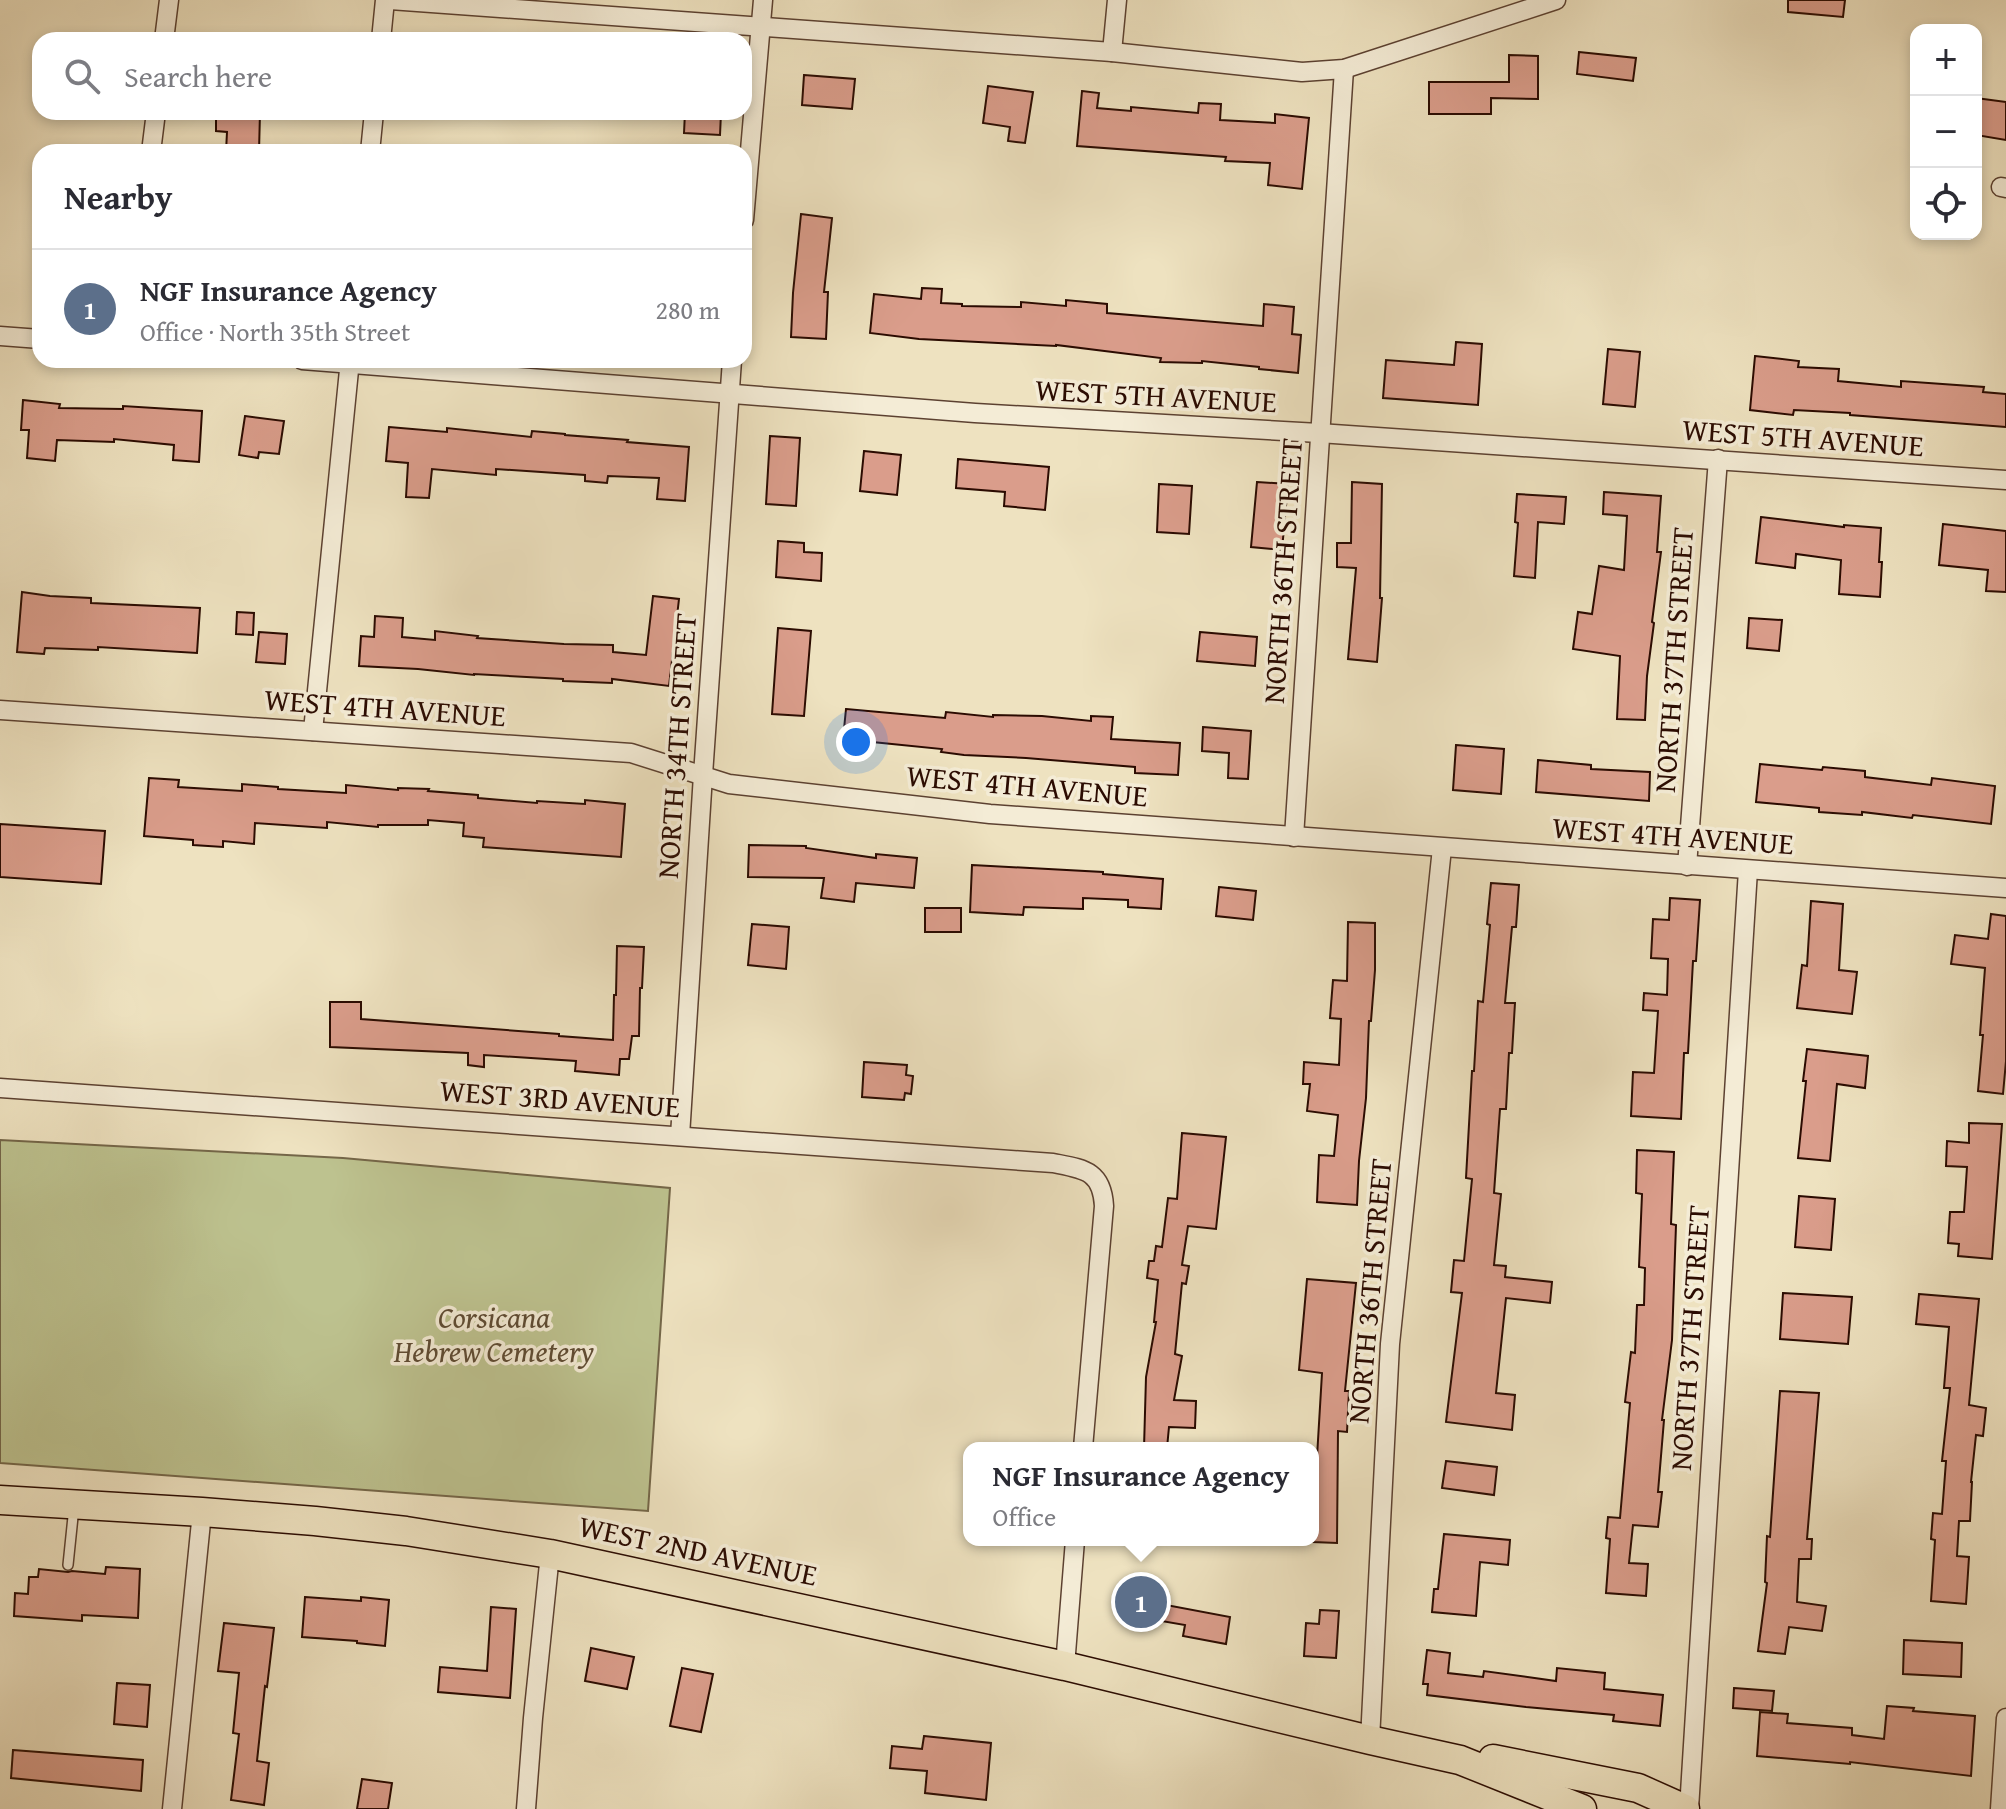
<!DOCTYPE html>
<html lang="en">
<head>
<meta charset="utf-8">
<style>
  :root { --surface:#fff; --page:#f7f7f7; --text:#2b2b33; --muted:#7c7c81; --line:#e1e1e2; --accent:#0f766e }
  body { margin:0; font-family:"Gentium Book Plus",serif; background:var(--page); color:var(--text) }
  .controls { position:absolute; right:24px; top:24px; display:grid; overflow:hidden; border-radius:16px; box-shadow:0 4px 12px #0003 }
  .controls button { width:72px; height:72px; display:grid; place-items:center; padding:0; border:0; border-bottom:2px solid var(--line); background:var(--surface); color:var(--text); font:40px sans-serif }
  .you { position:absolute; left:856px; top:742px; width:28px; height:28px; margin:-20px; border:6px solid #fff; border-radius:50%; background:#1a73e8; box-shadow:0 0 0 12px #1a73e833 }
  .badge { display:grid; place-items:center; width:52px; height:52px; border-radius:50%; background:var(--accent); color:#fff; font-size:26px; font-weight:700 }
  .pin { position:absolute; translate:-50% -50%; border:4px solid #fff; box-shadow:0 2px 8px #0006 }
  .popup { position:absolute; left:963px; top:1442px; width:356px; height:104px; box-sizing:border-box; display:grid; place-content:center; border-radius:16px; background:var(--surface); filter:drop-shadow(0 2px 6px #0005); font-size:26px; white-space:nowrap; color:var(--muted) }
  .popup b { font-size:30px; color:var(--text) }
  .popup::after { content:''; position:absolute; left:50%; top:100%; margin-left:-16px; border:16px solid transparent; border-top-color:var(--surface) }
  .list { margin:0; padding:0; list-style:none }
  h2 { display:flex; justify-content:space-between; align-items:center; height:104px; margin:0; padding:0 32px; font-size:34px }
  h2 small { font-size:26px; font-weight:400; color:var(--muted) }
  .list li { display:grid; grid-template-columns:52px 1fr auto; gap:24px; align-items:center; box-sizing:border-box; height:120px; padding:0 32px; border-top:2px solid var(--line) }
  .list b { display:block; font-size:30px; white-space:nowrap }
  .list p { margin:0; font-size:26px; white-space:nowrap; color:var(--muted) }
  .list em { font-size:26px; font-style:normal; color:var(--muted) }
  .icon { flex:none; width:44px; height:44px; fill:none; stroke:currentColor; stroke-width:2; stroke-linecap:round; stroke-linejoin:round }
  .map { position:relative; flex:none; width:2006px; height:1809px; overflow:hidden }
  .search { position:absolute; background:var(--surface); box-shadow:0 4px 12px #0003; left:32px; top:32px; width:720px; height:88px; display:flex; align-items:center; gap:20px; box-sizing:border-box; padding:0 28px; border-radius:24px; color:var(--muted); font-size:30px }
  .panel { position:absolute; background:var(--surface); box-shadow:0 4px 12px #0003; left:32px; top:144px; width:720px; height:224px; border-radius:24px }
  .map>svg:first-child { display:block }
  .green { fill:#bdc28f; stroke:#746648; stroke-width:2 }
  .building { fill:#da9d8b; stroke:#2b0b01; stroke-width:2 }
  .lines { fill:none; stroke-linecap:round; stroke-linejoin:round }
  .service-casing { stroke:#5c4131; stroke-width:12 }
  .minor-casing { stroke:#5c4131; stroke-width:21 }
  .primary-casing { stroke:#2b0b01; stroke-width:31 }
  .service { stroke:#f4ecd6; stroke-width:9 }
  .minor { stroke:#f4ecd6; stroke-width:18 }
  .primary { stroke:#eee2c0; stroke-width:28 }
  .labels { text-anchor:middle; stroke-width:7; stroke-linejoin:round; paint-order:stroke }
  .street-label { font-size:30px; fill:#2b0b01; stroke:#f4ecd6 }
  .park-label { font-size:30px; font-style:italic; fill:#5e4b33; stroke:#f4ecd6 }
</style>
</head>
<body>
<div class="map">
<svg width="2006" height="1809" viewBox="0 0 2006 1809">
  <rect width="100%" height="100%" fill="#eee2c0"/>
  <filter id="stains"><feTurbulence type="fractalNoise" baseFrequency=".0025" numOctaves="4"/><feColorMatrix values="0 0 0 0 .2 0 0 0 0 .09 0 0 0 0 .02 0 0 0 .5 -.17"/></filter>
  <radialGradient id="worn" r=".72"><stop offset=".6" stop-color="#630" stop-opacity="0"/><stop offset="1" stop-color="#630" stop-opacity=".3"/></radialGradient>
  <path class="green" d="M0,1140L343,1158L670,1188L648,1511L0,1463Z"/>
  <g class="building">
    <path d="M1788,0H1845L1843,17L1788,12Z"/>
    <path d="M1579,52L1636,58L1633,81L1577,74Z"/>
    <path d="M1509,55L1538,56V99L1491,98V114H1429V82H1509Z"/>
    <path d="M804,75L855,79L852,109L802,105Z"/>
    <path d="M988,86L1033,92L1025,143L1008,141L1010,127L983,123Z"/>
    <path d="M1082,91L1099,93L1097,108L1131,111V107L1198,113L1199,103L1221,104L1220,120L1275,123V114L1309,118L1302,189L1268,185L1270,163L1225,161L1226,157L1077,146Z"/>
    <path d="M1976,98L2006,102V140L1976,135Z"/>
    <path d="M216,112H260L259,152H226L227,132L216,131Z"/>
    <path d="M685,112L721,113L720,135L684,133Z"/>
    <path d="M801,214L832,218L824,292H828L826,339L791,337L793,293Z"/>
    <path d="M922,288L942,289L941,303L962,304V306L1021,307V302L1066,306V300L1107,304V313L1263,326L1264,304L1294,307L1292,334L1301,335L1298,373L1259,369V367L1202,361V363L1160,362L1161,358L1056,345V346L919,339L870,333L874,294L921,299Z"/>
    <path d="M1456,342L1482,344L1478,405L1383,398L1386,360L1454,365Z"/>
    <path d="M1608,349L1640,352L1635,407L1603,404Z"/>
    <path d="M1755,356L1799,361L1798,367L1839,369L1838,381L1901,387V381L1984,387L1983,392L2006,394V427L1850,415V413L1794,410L1793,415L1750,410Z"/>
    <path d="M23,400L60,404L59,408L123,409V406L202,411L199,462L173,460L174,445L114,439V442L57,440L55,461L27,458L29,430H21Z"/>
    <path d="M245,416L284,421L279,454L259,452L258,458L239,455Z"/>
    <path d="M389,427L447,432V428L531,437L532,431L565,434V435L628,440L627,442L689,447L685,501L657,499L659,478L608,476L607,483L585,481V475L496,469V475L432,469L429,498L406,497L408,463L386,461Z"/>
    <path d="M770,436L800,438L796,506L766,504Z"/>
    <path d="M864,451L901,455L897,495L860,491Z"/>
    <path d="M958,459L1049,467L1045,510L1004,506L1005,492L956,488Z"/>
    <path d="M1257,482L1288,484L1282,550L1251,547Z"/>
    <path d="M1352,482L1382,484L1380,598H1382L1377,662L1348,659L1356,568L1337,567V543H1351Z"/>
    <path d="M1159,484L1192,486L1189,534L1157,532Z"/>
    <path d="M1604,492L1661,496L1657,552H1661L1652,622L1654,623L1647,676L1645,720L1617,719L1620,656L1573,649L1578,612L1592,614L1599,566L1624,570L1627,516L1603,514Z"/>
    <path d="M1517,494L1566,497L1564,524L1538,522L1535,578L1514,576L1518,523L1515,522Z"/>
    <path d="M1761,517L1844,527V525L1881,528L1879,562H1882L1880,597L1839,594L1841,560L1796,554L1795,568L1756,563Z"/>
    <path d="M1943,524L2006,531V592L1986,591L1988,570L1939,565Z"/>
    <path d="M778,541L804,543V552L822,553L821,581L776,577Z"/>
    <path d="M22,592L50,596L91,598V603L200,608L197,653L98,647V650L45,648L44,654L17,652Z"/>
    <path d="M653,596L679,599L669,686L612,679V683L563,681V679L474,674V675L418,669L359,666L361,636L374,637L375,616L403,618L402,637L435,640V631L478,636L477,638L564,644L613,645V652L646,655Z"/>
    <path d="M237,612L254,613L253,635L236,634Z"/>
    <path d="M1749,618L1782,620L1779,651L1747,648Z"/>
    <path d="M778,628L811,631L804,716L772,714Z"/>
    <path d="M259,632L287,634L285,664L256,662Z"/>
    <path d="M1200,632L1257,637L1255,666L1197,661Z"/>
    <path d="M846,709L945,718L946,712L993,717V715L1042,716L1091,721V716L1113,717L1111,739L1180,743L1178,775L1135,773V767L1026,758L964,755L941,752L942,749L843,739Z"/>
    <path d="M1203,727L1251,731L1248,779L1228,778L1229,753L1202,751Z"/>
    <path d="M1456,745L1504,749L1501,794L1453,790Z"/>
    <path d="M1538,760L1591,765V769L1650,772L1649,801L1536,792Z"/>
    <path d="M1760,764L1822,770L1823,767L1865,771V777L1931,785L1932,778L1995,786L1991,824L1913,815L1912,818L1862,812V815L1819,812V808L1756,802Z"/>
    <path d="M149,778L179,780L178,787L242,791V784L278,787V789L346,793V785L398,790V788L429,789L428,791L478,795V798L537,803V801L585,804V800L625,804L621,857L483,847L484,838L463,836L464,823L428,820V825H378V827L327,822V828L255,823L254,844L223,841V847L193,845V840L144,836Z"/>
    <path d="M0,824L105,831L101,884L0,877Z"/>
    <path d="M749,845L806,846V848L876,858V854L917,858L914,888L856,883L854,902L821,898L824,878L748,877Z"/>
    <path d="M972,865L1103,872V874L1163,879L1161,909L1128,907V900L1083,898V909L1024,907L1023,915L970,912Z"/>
    <path d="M1491,883L1519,885L1516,927H1512L1505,1003H1515L1512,1053H1509L1506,1109H1500L1494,1193L1501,1194L1494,1265L1506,1266L1505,1277L1552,1282L1550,1303L1506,1298L1496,1393L1515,1395L1512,1430L1446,1422L1462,1293L1451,1292L1454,1260L1464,1261L1472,1179L1466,1178L1472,1071H1474L1478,1001L1483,1002L1490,925L1487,924Z"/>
    <path d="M1219,887L1256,891L1253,920L1216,916Z"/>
    <path d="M1670,898L1700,900L1696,961H1693L1688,1053H1684L1681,1119L1631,1116L1633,1072L1654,1073L1658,1011L1643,1010L1644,993L1667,995L1668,959L1651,958L1653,919L1669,920Z"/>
    <path d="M1811,901L1843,904L1839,970L1857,972L1852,1014L1797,1008L1802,965L1807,966Z"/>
    <rect x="925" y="908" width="36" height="24"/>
    <path d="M1991,914L2006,916V1061L2003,1094L1978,1091L1983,1035H1980L1985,968L1951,964L1955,935L1988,939Z"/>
    <path d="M1348,922L1375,923V970L1371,1021H1369L1366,1098L1359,1161L1357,1205L1317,1202L1319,1155L1334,1156L1338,1115L1307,1111L1310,1084H1303L1304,1062L1339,1065L1341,1019L1330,1018L1333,980L1347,981Z"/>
    <path d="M752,924L789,927L786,969L748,965Z"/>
    <path d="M617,946L644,947L642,988H640L639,1036H632L629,1059H620L619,1075L575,1071L576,1061L484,1055V1067L468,1065V1053L330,1047V1002H361V1019L559,1034V1036L613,1040L614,995H616Z"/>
    <path d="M1807,1049L1868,1056L1865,1088L1837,1084L1830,1161L1798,1158L1806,1081H1803Z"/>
    <path d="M864,1062L907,1065L906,1075L913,1076L911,1094L905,1093L904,1100L862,1097Z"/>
    <path d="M1969,1123L2002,1124L1992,1259L1958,1256L1959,1244L1948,1243L1950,1212H1964L1967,1167L1946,1166L1947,1141L1969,1143Z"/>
    <path d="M1182,1133L1226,1137L1216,1229L1188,1226L1182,1265L1189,1266L1186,1284L1182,1283L1175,1354L1182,1356L1174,1400L1196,1401L1195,1428L1169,1427L1167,1448H1144L1146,1377L1156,1322H1154L1158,1280L1147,1278L1149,1261H1154L1156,1246L1162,1247L1168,1198L1177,1199Z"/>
    <path d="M1637,1150L1674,1152L1671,1224L1676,1225L1672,1340L1662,1420H1664L1658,1492H1662L1658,1527L1633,1525L1629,1563L1648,1564L1646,1596L1606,1593L1610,1539L1606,1538L1608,1517L1620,1518L1630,1403L1625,1402L1631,1352L1635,1353L1637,1305H1644L1645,1268L1639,1267L1642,1194L1636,1193Z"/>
    <path d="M1799,1196L1835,1199L1831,1250L1795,1247Z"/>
    <path d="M1307,1279L1356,1283L1345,1391H1349L1347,1432L1338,1431L1337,1543L1313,1542V1456L1317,1457L1322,1373L1299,1370Z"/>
    <path d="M1783,1293L1852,1297L1848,1344L1780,1339Z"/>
    <path d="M1919,1294L1979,1299L1969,1405L1986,1408L1983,1436L1976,1435L1971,1482H1972L1970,1521H1959L1957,1556L1969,1557L1966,1604L1931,1601L1935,1540L1931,1539L1933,1513L1942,1514L1946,1461H1942L1950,1388H1944L1949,1327L1916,1324Z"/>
    <path d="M1780,1391L1819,1393L1807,1539H1812L1811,1559H1799L1797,1602L1826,1606L1822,1631L1789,1627L1785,1654L1758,1651L1767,1583L1765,1582L1767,1536L1770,1537Z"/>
    <path d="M1446,1461L1497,1467L1494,1495L1442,1488Z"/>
    <path d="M1444,1534L1510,1540L1508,1565L1480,1562L1476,1616L1432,1612L1434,1589H1438Z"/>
    <path d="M106,1567L140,1569L138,1618L82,1615V1621L14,1616L15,1593L28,1594L29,1577H38L39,1569L68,1572L72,1571L105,1574Z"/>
    <path d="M1119,1584L1168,1592L1166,1605L1230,1617L1226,1644L1183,1636L1185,1625L1115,1613Z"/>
    <path d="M305,1597L361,1601V1597L389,1600L385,1646L357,1643V1641L302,1637Z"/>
    <path d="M491,1607L516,1609L510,1698L438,1692L440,1667L487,1671Z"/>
    <path d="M1320,1610L1339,1611L1336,1658L1304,1656L1306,1623L1319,1624Z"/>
    <path d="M224,1623L274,1628L267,1687L265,1686L257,1761L269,1763L264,1805L231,1800L239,1734L233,1733L239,1673L218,1671Z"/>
    <path d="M1904,1640L1962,1643L1961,1677L1903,1674Z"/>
    <path d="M591,1648L634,1657L627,1689L585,1681Z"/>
    <path d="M1427,1650L1450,1653L1448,1673L1483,1677L1484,1671L1556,1681L1557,1668L1605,1673L1604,1689L1663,1695L1660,1726L1613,1721L1614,1715L1526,1707L1427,1695L1428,1684H1423Z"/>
    <path d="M682,1668L713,1674L701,1732L670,1726Z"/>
    <path d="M117,1683L150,1685L147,1727L114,1724Z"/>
    <path d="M1734,1688L1774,1691L1772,1711L1733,1708Z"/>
    <path d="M1887,1706L1914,1708L1913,1711L1975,1716L1971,1776L1850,1762V1764L1757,1756L1760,1712L1788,1714L1787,1723L1852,1728V1735L1884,1739Z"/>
    <path d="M924,1736L991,1743L986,1800L925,1793L927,1771L890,1768L892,1746L922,1749Z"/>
    <path d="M13,1750L143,1760L141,1791L11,1778Z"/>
    <path d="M362,1779L392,1783L388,1809H357Z"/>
  </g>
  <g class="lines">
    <defs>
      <path id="service" d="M68,1565L74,1507"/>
      <g id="minor">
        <path d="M390,0L1112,52L1302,72L1344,69L1556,0"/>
        <path d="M164,40L169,0"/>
        <path d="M381,40L385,0"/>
        <path d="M1112,52L1117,0"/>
        <path d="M151,152L156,112"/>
        <path d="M370,152L374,112"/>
        <path d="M2001,187L2006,188"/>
        <path d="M744,220L763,0"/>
        <path d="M0,336L40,339"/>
        <path d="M302,360L975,413L1319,433L2006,480"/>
        <path d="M0,710L631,753L729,784L990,814L2006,888"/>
        <path d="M313,731L350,360"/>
        <path d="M1294,837L1344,69"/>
        <path d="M1687,866L1718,459"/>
        <path d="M0,1088L1053,1163C1083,1169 1102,1170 1104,1206L1083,1448"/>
        <path d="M680,1136L703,775L732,360"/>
        <path d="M1065,1666L1075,1540"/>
        <path d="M1370,1740L1390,1344L1442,848"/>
        <path d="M172,1809L202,1512"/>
        <path d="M526,1809L533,1718L550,1554"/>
        <path d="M1689,1809L1748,870"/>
        <path d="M2000,1809L2006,1718"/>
      </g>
      <g id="primary">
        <path d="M0,1500L202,1512L315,1521L406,1531L550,1554L1065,1666L1370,1740L1460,1760L1582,1809"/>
        <path d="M1493,1759L1638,1788L1685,1809"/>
      </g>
    </defs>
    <use href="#service" class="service-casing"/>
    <use href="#minor" class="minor-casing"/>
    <use href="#primary" class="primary-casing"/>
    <use href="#service" class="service"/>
    <use href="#minor" class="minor"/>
    <use href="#primary" class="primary"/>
  </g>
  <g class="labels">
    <g class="street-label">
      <text transform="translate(1156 396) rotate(3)" y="10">WEST 5TH AVENUE</text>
      <text transform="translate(1803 438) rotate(4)" y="10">WEST 5TH AVENUE</text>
      <text transform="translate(1283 571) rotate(-86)" y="10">NORTH 36TH STREET</text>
      <text transform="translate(1674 660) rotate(-86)" y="10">NORTH 37TH STREET</text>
      <text transform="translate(385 708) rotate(4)" y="10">WEST 4TH AVENUE</text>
      <text transform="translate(677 746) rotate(-86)" y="10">NORTH 34TH STREET</text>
      <text transform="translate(1027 786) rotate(5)" y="10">WEST 4TH AVENUE</text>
      <text transform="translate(1673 836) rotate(4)" y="10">WEST 4TH AVENUE</text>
      <text transform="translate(560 1099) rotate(4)" y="10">WEST 3RD AVENUE</text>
      <text transform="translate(1370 1291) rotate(-85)" y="10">NORTH 36TH STREET</text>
      <text transform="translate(1690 1338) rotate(-86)" y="10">NORTH 37TH STREET</text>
      <text transform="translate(698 1551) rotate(12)" y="10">WEST 2ND AVENUE</text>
    </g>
    <g class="park-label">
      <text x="494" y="1328">Corsicana<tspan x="494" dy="34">Hebrew Cemetery</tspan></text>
    </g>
  </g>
  <rect width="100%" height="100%" filter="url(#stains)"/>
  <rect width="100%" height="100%" fill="url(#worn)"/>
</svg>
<div class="controls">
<button>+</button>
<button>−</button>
<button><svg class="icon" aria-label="locate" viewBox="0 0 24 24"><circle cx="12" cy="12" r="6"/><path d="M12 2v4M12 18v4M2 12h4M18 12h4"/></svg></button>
</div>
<div class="you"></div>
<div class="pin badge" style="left:1141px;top:1602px;background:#5c6f8a">1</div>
<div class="popup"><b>NGF Insurance Agency</b>Office</div>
<div class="search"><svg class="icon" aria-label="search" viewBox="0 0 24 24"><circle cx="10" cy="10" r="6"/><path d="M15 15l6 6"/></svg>Search here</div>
<section class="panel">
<h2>Nearby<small></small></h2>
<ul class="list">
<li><span class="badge" style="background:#5c6f8a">1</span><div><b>NGF Insurance Agency</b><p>Office · North 35th Street</p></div><em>280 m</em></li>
</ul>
</section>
</div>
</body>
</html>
